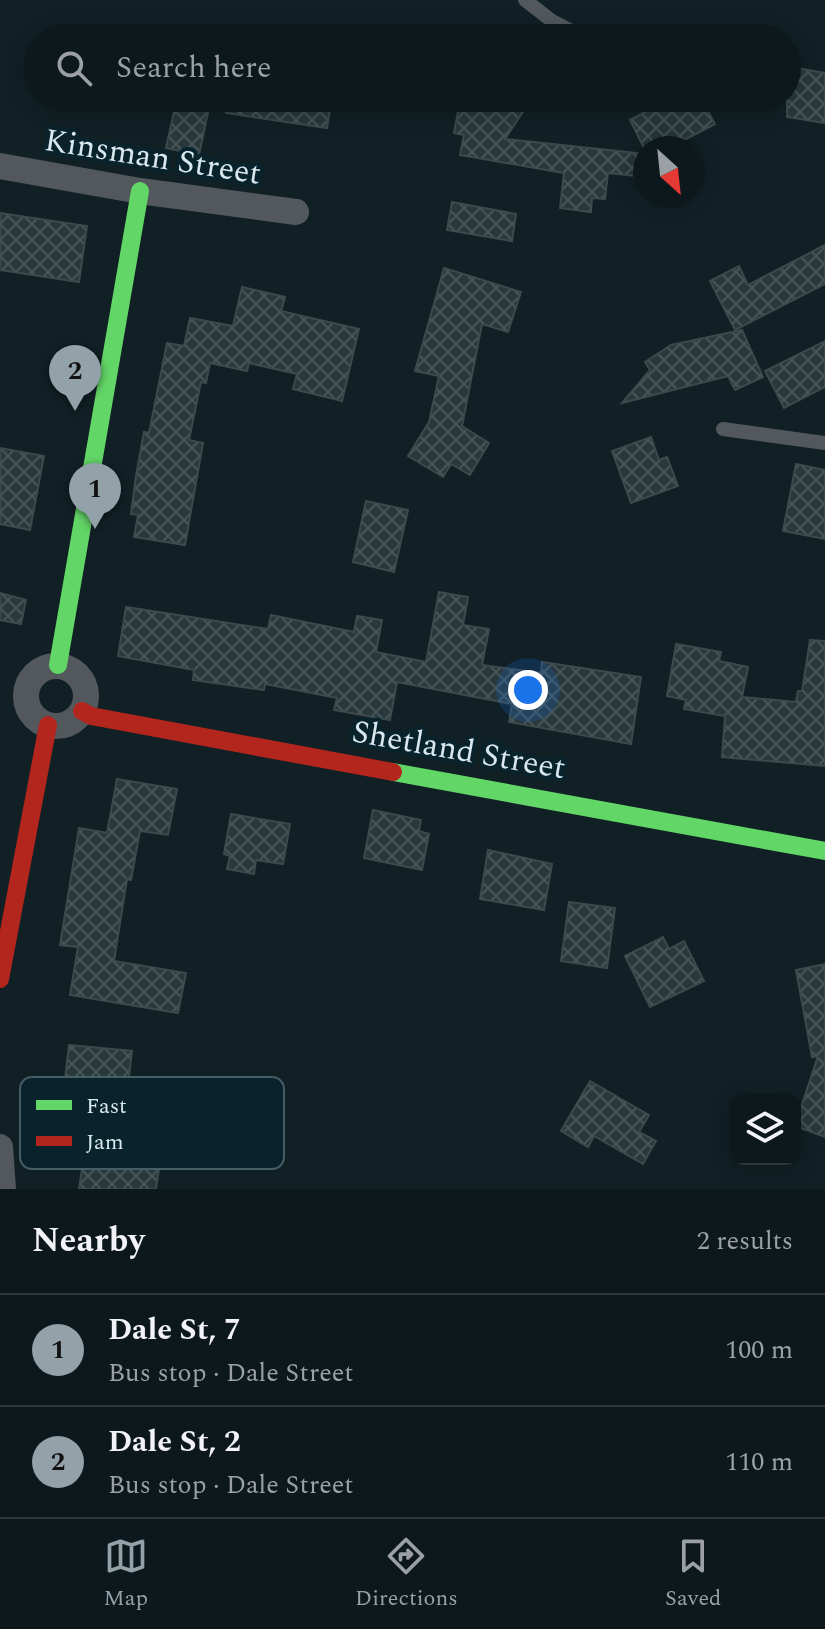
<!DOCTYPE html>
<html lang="en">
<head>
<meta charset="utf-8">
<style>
  :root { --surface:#0d181c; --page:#162125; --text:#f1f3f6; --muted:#9aa0a3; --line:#2d373b; --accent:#93a1a8 }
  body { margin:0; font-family:Spectral,serif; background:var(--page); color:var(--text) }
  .controls { position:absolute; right:24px; bottom:24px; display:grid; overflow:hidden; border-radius:16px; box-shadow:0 4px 20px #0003 }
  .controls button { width:72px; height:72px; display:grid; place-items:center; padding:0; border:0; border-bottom:2px solid var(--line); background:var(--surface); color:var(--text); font:40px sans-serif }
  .compass { position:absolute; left:633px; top:136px; width:72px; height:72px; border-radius:50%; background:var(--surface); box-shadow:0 4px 20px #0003; rotate:153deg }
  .you { position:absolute; left:528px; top:690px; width:28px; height:28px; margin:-20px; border:6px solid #fff; border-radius:50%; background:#1a73e8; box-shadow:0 0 0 12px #1a73e833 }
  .badge { display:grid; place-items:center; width:52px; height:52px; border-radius:50%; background:var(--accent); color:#111; font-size:26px; font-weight:700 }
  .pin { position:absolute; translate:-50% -66px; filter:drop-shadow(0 2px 4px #0008) }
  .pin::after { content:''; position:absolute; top:42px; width:28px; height:24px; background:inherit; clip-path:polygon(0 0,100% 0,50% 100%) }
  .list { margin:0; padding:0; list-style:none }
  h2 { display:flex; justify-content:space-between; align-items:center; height:104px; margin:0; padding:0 32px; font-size:34px }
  h2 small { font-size:26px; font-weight:400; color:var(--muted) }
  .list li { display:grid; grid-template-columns:52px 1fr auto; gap:24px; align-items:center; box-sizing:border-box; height:112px; padding:0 32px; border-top:2px solid var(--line) }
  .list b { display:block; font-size:30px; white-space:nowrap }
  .list p { margin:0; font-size:26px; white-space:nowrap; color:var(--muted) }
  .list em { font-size:26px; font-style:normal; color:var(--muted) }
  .icon { flex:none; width:44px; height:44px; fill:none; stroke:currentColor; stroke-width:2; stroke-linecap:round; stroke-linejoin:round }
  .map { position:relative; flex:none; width:825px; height:1189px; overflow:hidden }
  .search { position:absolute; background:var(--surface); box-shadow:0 4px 20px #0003; left:24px; right:24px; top:24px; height:88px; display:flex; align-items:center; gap:20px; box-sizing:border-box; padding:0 28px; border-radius:44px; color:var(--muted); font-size:30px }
  .sheet { height:328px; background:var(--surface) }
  nav { display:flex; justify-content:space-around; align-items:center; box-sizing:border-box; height:112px; border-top:2px solid var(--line); background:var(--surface); font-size:22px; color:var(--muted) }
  nav a { display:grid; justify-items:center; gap:4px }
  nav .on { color:var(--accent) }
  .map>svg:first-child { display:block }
  .building { fill:url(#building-cross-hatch); stroke:#3d4a4c; stroke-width:2 }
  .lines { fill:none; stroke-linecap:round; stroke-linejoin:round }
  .lane { stroke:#52585c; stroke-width:14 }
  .street { stroke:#52585c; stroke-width:26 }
  .fast { stroke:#63d668; stroke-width:18 }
  .jam { stroke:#b3261e; stroke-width:18 }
  .labels { text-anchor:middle; stroke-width:8; stroke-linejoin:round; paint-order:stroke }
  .street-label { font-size:32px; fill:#d9e7ee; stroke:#09232d }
  .key { fill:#09232d; stroke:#475e67; stroke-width:2 }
  .key-label { font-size:22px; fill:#d9e7ee }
</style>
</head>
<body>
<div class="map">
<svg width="825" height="1189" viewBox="0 0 825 1189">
  <defs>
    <pattern id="building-cross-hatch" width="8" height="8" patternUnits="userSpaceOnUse" patternTransform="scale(2)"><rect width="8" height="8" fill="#28383b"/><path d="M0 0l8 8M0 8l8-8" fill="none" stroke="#475558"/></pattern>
  </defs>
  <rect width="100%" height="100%" fill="#112025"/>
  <g class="building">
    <path d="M787,66L825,73V123L787,117Z"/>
    <path d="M177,98H211L199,155L166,148Z"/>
    <path d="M227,98H332L327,128L226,113Z"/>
    <path d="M500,98H532L505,139L645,154V177L608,173L605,199L592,198L591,212L560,208L564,173L460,155L464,135L454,133L459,106L491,111Z"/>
    <path d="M672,98H701L715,124L682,141L686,148H644L630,120Z"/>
    <path d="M452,202L516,214L512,241L447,230Z"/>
    <path d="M0,213L87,226L79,282L0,270Z"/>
    <path d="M825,245V284L735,330L710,281L739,266L748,285Z"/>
    <path d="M444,268L521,292L508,332L482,324L462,426L489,443L470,475L451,464L443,477L408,456L429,422L439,376L415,371Z"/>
    <path d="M242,287L285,297L281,311L359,329L342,401L293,389L297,374L249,363L247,371L210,363L206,383L201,382L189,440L203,443L185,545L134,537L138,515L131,514L136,476L144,432L149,433L167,343L184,346L190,318L233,326Z"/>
    <path d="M742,330L763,377L735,390L728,376L622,403L650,370L645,362L671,345Z"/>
    <path d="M825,341V387L784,408L765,371Z"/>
    <path d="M651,437L659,460L667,457L678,486L631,503L612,451Z"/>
    <path d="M0,448L44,456L30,530L0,524Z"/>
    <path d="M796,464L825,470V539L783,531Z"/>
    <path d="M366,501L408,510L394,572L353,562Z"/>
    <path d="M439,592L468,597L463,625L489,629L482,665L541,673L542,662L641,677L631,744L509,722L512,704L397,682L390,720L334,710L337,698L265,684L264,690L193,680L194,670L118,656L126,607L268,629L271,615L354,632L357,616L382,620L376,652L426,662Z"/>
    <path d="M0,593L26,600L21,624L0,620Z"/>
    <path d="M810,640L825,641V766L722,757L725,716L684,709L686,700L667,696L676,644L721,652L719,661L748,667L742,697L796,702L798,691H802Z"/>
    <path d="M117,779L177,789L168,835L140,831L131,880L127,879L114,961L186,973L178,1013L70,995L78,947L60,945L79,828L107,833Z"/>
    <path d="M373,810L421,820L419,831L429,834L422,870L364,858Z"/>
    <path d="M231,814L290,824L283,864L256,860L254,874L227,869L230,856L224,854Z"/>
    <path d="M488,850L552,864L544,910L480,899Z"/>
    <path d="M569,902L615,908L607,968L561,961Z"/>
    <path d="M663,937L669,949L684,941L704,981L650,1007L625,956Z"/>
    <path d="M825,964V1137L795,1126L818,1056L812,1057L796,970Z"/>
    <path d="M69,1045L132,1051L127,1094L64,1087Z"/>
    <path d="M590,1081L649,1115L639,1132L656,1141L643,1164L594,1136L588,1147L561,1131Z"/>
    <path d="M139,1119L166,1123L156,1189H79L87,1137L135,1144Z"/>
  </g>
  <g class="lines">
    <g class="lane">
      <path d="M525,0L552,21L585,38"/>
      <path d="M723,429L825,443"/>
    </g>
    <g class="street">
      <path d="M0,166L140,191L296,212"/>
      <circle cx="56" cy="696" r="30"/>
      <path d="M0,1147L3,1189"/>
    </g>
    <g class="fast">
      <path d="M58,665L140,191"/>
      <path d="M393,772L825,851"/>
    </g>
    <g class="jam">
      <path d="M82,711L91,716L393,772"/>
      <path d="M0,979L48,725"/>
    </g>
  </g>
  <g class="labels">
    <g class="street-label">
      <text transform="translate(153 156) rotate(9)" y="11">Kinsman Street</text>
      <text transform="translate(459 749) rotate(10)" y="11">Shetland Street</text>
    </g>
  </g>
  <rect x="20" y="1077" width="264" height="92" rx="12" class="key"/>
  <rect x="36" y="1100" width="36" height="10" fill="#63d668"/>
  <rect x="36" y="1136" width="36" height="10" fill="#b3261e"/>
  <g class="key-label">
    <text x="86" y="1113">Fast</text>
    <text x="86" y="1149">Jam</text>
  </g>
</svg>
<div class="controls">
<button><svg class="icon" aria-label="layers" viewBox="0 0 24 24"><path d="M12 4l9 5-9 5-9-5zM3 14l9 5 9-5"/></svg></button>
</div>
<svg class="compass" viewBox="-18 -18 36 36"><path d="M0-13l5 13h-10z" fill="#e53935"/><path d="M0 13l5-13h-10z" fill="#9aa0a3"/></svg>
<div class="you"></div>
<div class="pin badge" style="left:95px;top:529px">1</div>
<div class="pin badge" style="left:75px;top:411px">2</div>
<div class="search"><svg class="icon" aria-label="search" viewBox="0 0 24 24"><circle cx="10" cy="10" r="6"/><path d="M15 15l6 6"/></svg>Search here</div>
</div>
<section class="sheet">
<h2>Nearby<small>2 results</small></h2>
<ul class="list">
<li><span class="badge">1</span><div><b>Dale St, 7</b><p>Bus stop · Dale Street</p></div><em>100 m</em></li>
<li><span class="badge">2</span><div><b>Dale St, 2</b><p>Bus stop · Dale Street</p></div><em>110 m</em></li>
</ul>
</section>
<nav>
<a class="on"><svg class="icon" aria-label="map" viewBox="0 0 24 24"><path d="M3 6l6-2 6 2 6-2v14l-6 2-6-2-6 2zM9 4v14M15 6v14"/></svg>Map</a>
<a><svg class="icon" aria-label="directions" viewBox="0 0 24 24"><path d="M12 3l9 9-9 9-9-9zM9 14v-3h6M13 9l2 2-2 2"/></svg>Directions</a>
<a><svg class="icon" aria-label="saved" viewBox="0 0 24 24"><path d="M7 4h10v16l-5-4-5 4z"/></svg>Saved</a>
</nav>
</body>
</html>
